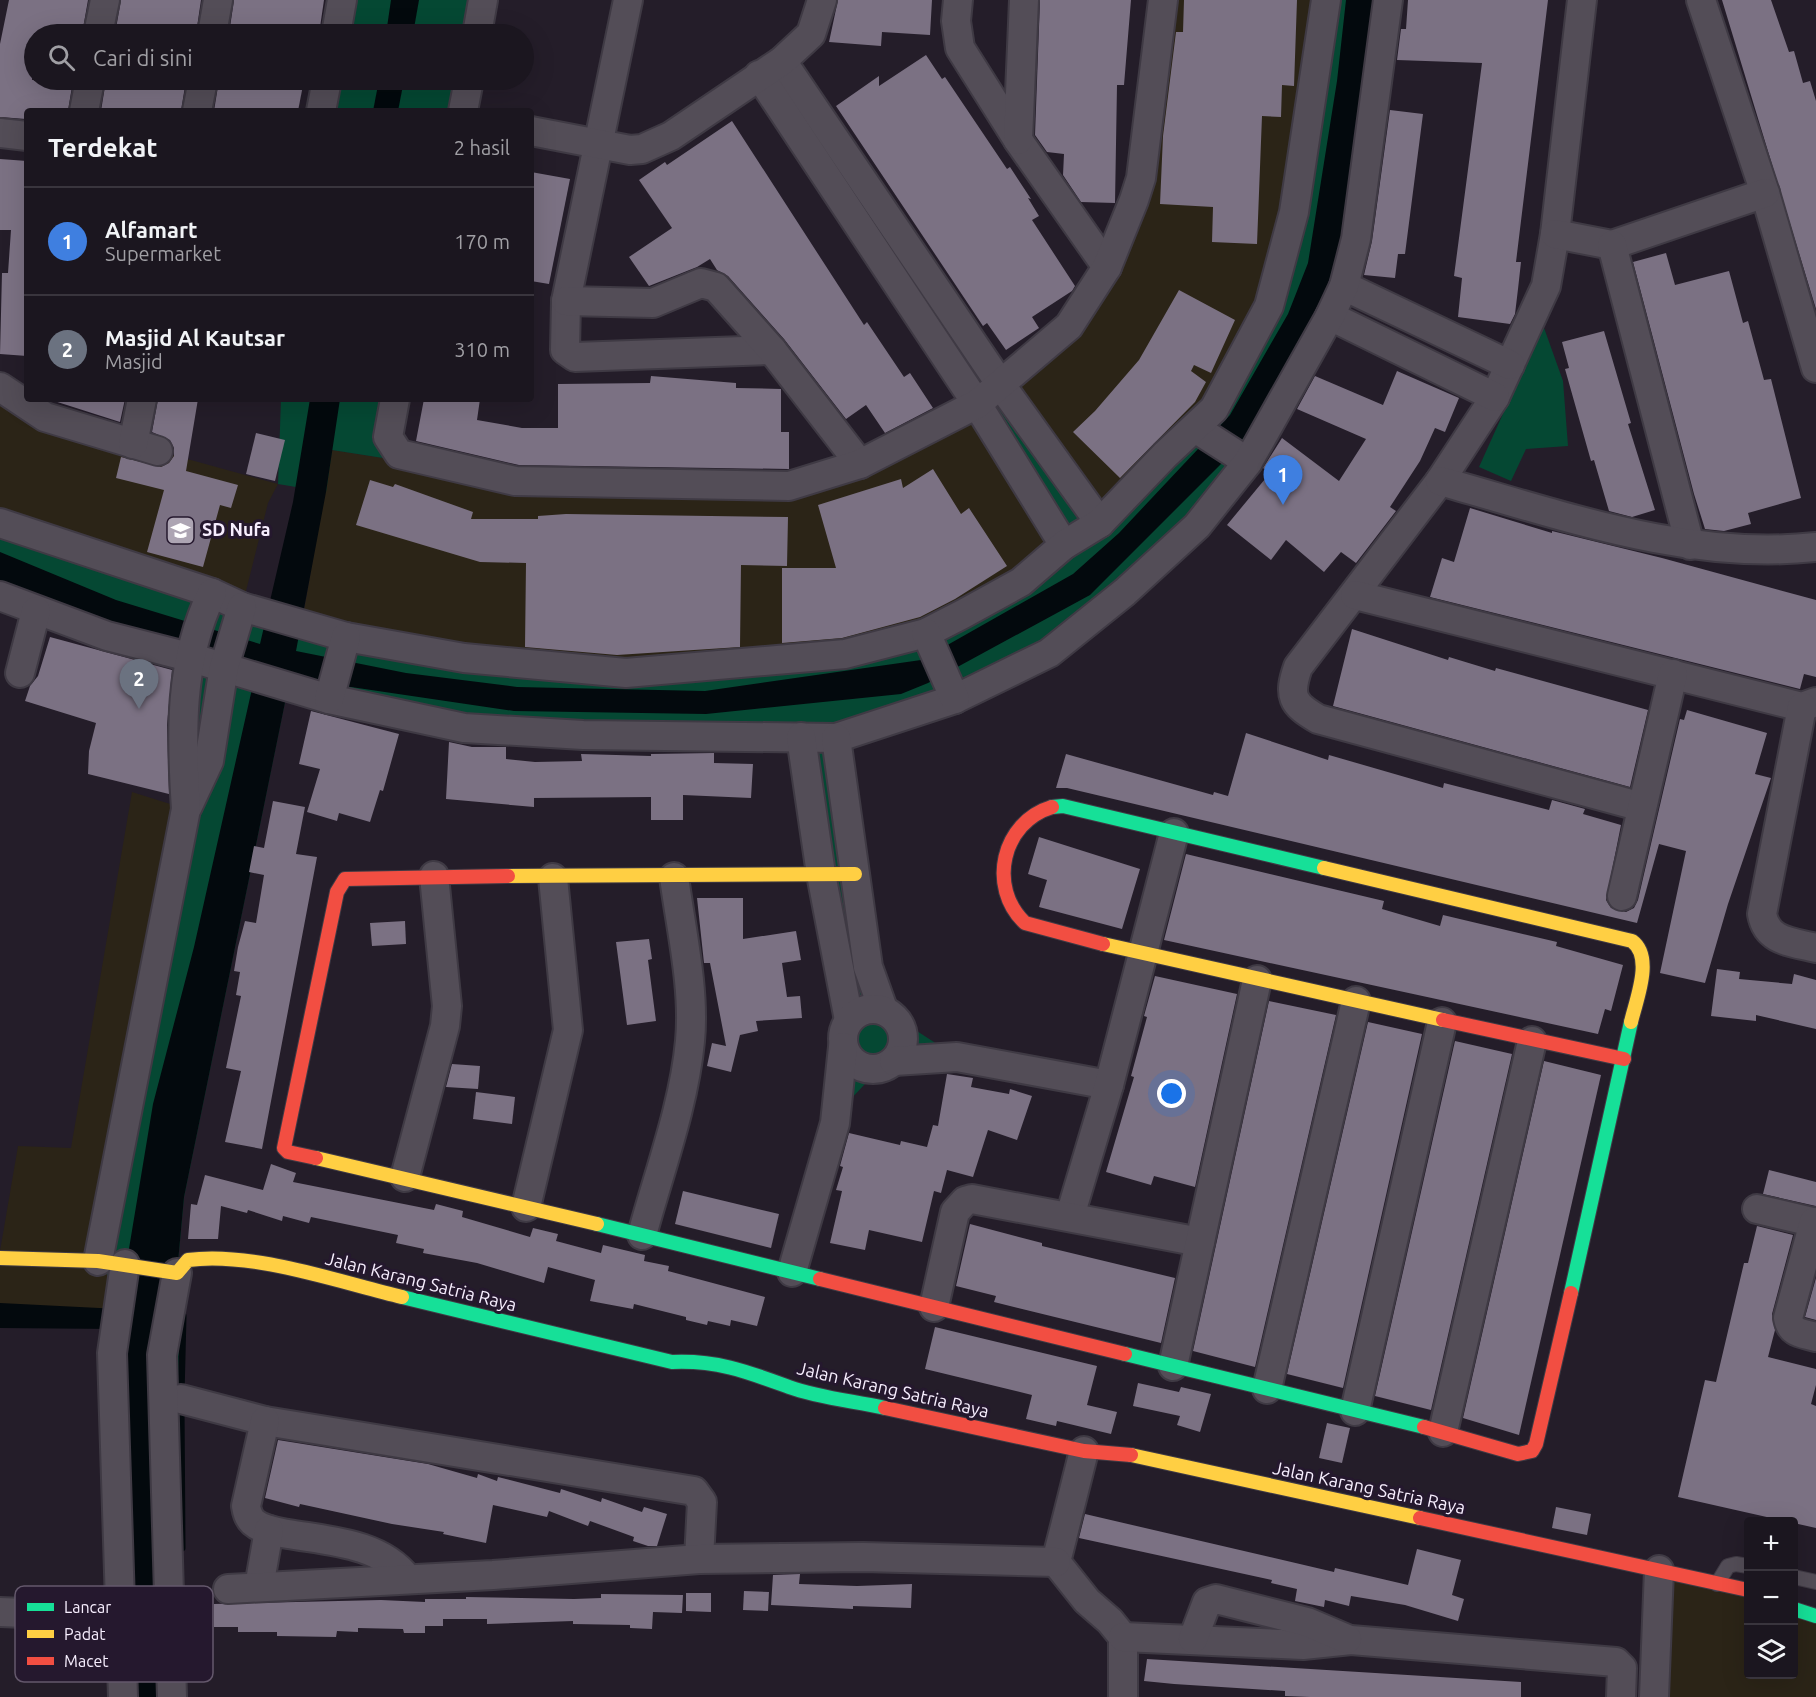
<!DOCTYPE html>
<html lang="id">
<head>
<meta charset="utf-8">
<style>
  :root { --surface:#1b161f; --page:#241f28; --text:#f1f3f6; --muted:#a09fa4; --line:#39353d; --accent:#2563eb }
  body { margin:0; font-family:Ubuntu,sans-serif; background:var(--page); color:var(--text) }
  .controls { position:absolute; right:18px; bottom:18px; display:grid; overflow:hidden; border-radius:6px; box-shadow:0 6px 24px #0002 }
  .controls button { width:54px; height:54px; display:grid; place-items:center; padding:0; border:0; border-bottom:2px solid var(--line); background:var(--surface); color:var(--text); font:30px sans-serif }
  .you { position:absolute; left:1172px; top:1094px; width:21px; height:21px; margin:-15px; border:4px solid #fff; border-radius:50%; background:#1a73e8; box-shadow:0 0 0 9px #1a73e833 }
  .badge { display:grid; place-items:center; width:39px; height:39px; border-radius:50%; background:var(--accent); color:#fff; font-size:20px; font-weight:700 }
  .pin { position:absolute; translate:-50% -50px; filter:drop-shadow(0 2px 3px #0008) }
  .pin::after { content:''; position:absolute; top:32px; width:21px; height:18px; background:inherit; clip-path:polygon(0 0,100% 0,50% 100%) }
  .list { margin:0; padding:0; list-style:none }
  h2 { display:flex; justify-content:space-between; align-items:center; height:78px; margin:0; padding:0 24px; font-size:26px }
  h2 small { font-size:20px; font-weight:400; color:var(--muted) }
  .list li { display:grid; grid-template-columns:39px 1fr auto; gap:18px; align-items:center; box-sizing:border-box; height:108px; padding:0 24px; border-top:2px solid var(--line) }
  .list b { display:block; font-size:22px; white-space:nowrap }
  .list p { margin:0; font-size:20px; white-space:nowrap; color:var(--muted) }
  .list em { font-size:20px; font-style:normal; color:var(--muted) }
  .icon { flex:none; width:33px; height:33px; fill:none; stroke:currentColor; stroke-width:2; stroke-linecap:round; stroke-linejoin:round }
  .map { position:relative; flex:none; width:1816px; height:1697px; overflow:hidden }
  .search { position:absolute; background:var(--surface); box-shadow:0 6px 24px #0002; left:24px; top:24px; width:510px; height:66px; display:flex; align-items:center; gap:15px; box-sizing:border-box; padding:0 21px; border-radius:33px; color:var(--muted); font-size:22px }
  .panel { position:absolute; background:var(--surface); box-shadow:0 6px 24px #0002; left:24px; top:108px; width:510px; height:294px; border-radius:6px }
  .map>svg:first-child { display:block }
  .commercial { fill:#2b2417 }
  .green { fill:#054833 }
  .water { fill:#03090d }
  .lines { fill:none; stroke-linecap:round; stroke-linejoin:round }
  .stream { stroke:#03090d; stroke-width:7 }
  .building { fill:#7b7183 }
  .lane-casing { stroke:#3f3a44; stroke-width:16 }
  .street-casing { stroke:#3f3a44; stroke-width:32 }
  .fast-casing { stroke:#3f3a44; stroke-width:16 }
  .slow-casing { stroke:#3f3a44; stroke-width:16 }
  .jam-casing { stroke:#3f3a44; stroke-width:16 }
  .lane { stroke:#534d57; stroke-width:14 }
  .street { stroke:#534d57; stroke-width:28 }
  .fast { stroke:#16e098; stroke-width:14 }
  .slow { stroke:#ffcf43; stroke-width:14 }
  .jam { stroke:#f24e42; stroke-width:14 }
  .labels { text-anchor:middle; stroke-width:6; stroke-linejoin:round; paint-order:stroke }
  .poi-label { font-size:18px; font-weight:bold; fill:#f7eefe; stroke:#25182e; text-anchor:start }
  .street-label { font-size:18px; fill:#f7eefe; stroke:#25182e }
  .key { fill:#25182e; stroke:#64586c; stroke-width:1.5 }
  .key-label { font-size:16px; fill:#f7eefe }
</style>
</head>
<body>
<div class="map">
<svg width="1816" height="1697" viewBox="0 0 1816 1697">
  <rect width="100%" height="100%" fill="#241d29"/>
  <g class="commercial">
    <path d="M1163,0H1326L1294,212L1234,368L1100,523L1001,385L1069,326L1141,178Z"/>
    <path d="M0,387L133,444L278,484L268,503L242,607L0,523Z"/>
    <path d="M977,404L1064,545L926,633L626,673L302,622L332,450L383,458L395,450L515,481L789,486Z"/>
    <path d="M132,792L186,809L118,1318L0,1328V1251L18,1146L71,1148Z"/>
    <path d="M1659,1570L1748,1590V1674H1794V1609L1816,1616V1697H1654Z"/>
  </g>
  <g class="green">
    <path d="M342,0H483L477,34H336Z"/>
    <path d="M1326,0H1388L1256,449L1049,653L836,738L883,1009L957,1057L894,1061L880,1068L849,1101L843,1033L849,1020L801,737L583,735L288,687L184,1197L177,1273L183,1307L180,1352L181,1590L162,1355L98,1261L164,926L189,657L0,596V523L242,607L626,673L926,633L1064,544L759,75L782,61L1100,523L1165,455L1269,306Z"/>
    <path d="M327,80H469L463,111H321Z"/>
    <path d="M1543,325L1563,381L1568,446L1526,449L1511,481L1479,467Z"/>
    <path d="M281,399H395V450L383,458L332,450L326,492L278,484Z"/>
  </g>
  <g class="water">
    <path d="M391,0H419L413,34H386Z"/>
    <path d="M1346,0H1377L1346,237L1330,291L1253,427L1221,464L1090,595L928,683L901,694L706,714L514,711L290,678L184,1197L177,1273L172,1697H123L115,1329L0,1328V1303L119,1309L153,1104L194,947L256,671L177,647L0,583V552L116,600L260,644L293,502L310,399H340L326,492L296,651L406,673L517,687L705,691L921,660L1073,574L1119,533L1230,415L1288,314L1308,263L1337,81Z"/>
    <path d="M379,80H404L398,111H373Z"/>
  </g>
  <g class="lines">
    <g class="stream">
      <path d="M181,1395L183,1316"/>
      <path d="M181,1406L182,1548"/>
    </g>
  </g>
  <g class="building">
    <path d="M9,0H88L82,34L34,33L32,80H73L68,111H27L26,119L0,117V44Z"/>
    <path d="M121,0H201L196,34H115Z"/>
    <path d="M234,0H324L319,34H229Z"/>
    <path d="M838,0H932L930,35L882,32L881,46L829,42Z"/>
    <path d="M1040,0H1131L1124,85H1117L1115,203L1081,202L1063,175L1064,154L1047,152L1035,135Z"/>
    <path d="M1184,0H1297L1294,86L1282,85L1281,117L1262,116L1257,244L1212,242L1213,207L1160,204L1163,136L1176,32H1183Z"/>
    <path d="M1408,0H1548L1516,262H1521L1518,289L1515,314L1510,324L1458,317L1462,278L1454,276L1482,63L1397,60L1401,29H1406Z"/>
    <path d="M1722,0H1771L1789,52L1794,51L1803,83L1810,81L1816,101V309Z"/>
    <path d="M926,55L942,79L945,77L1007,169L1010,167L1031,199L1028,198L1039,216L1032,220L1075,286L1072,291L1032,317L1039,328L1006,350L987,323L983,326L836,106L879,76V86Z"/>
    <path d="M106,80H186L181,111H101Z"/>
    <path d="M219,80H304L298,111H214Z"/>
    <path d="M1390,110L1423,114L1405,254H1398L1395,278L1364,275L1372,241Z"/>
    <path d="M732,121L864,325L867,322L904,377L910,373L933,408L885,433L866,405L846,419L784,339L728,276L717,270L710,259L697,267L649,286L629,257L672,228L639,180L665,162L667,165Z"/>
    <path d="M0,159L27,161V356L0,354L2,273H8L11,230H0Z"/>
    <path d="M531,172L570,179L549,284L531,281Z"/>
    <path d="M1666,253L1675,285L1729,271L1743,323L1748,321L1764,380L1771,379L1801,498L1748,513L1751,524L1724,531L1705,529L1694,494L1633,262Z"/>
    <path d="M1179,290L1235,320L1211,373L1194,365L1191,371L1206,382L1195,402L1120,478L1073,432L1095,411L1139,360Z"/>
    <path d="M1604,331L1631,423L1628,424L1655,510L1632,517L1609,511L1594,460L1591,461L1565,369L1569,368L1562,342Z"/>
    <path d="M1397,371L1459,398L1445,432L1435,428L1420,461L1390,507L1396,511L1356,563L1341,552L1324,572L1286,540L1271,560L1227,525L1270,473L1263,468L1282,438L1339,481L1366,439L1297,409L1315,376L1383,405Z"/>
    <path d="M651,376L736,383V388L781,389V432H789V469L519,465L416,441L424,399H480L477,420L522,428H558V384L650,383Z"/>
    <path d="M48,399H125L120,422Z"/>
    <path d="M158,399H198L186,471L238,485L231,508L220,505L203,567L147,552L164,490L116,478L121,457L161,467L169,463L174,456V448L170,440L152,432Z"/>
    <path d="M256,433L285,440L275,481L246,474Z"/>
    <path d="M933,469L961,514L969,508L1007,566L955,599L920,617L842,638L782,643V568H836L818,505L901,479L903,488Z"/>
    <path d="M370,480L393,487L395,484L473,512L471,519H538V516L566,514L788,517L787,566L741,565L740,647L617,655L525,647L526,563L480,562L356,525Z"/>
    <path d="M1470,508L1552,533V531L1662,558L1816,600V677L1804,674L1800,689L1430,597L1442,558L1454,562Z"/>
    <path d="M1352,629L1448,660L1449,657L1495,671L1496,668L1648,710L1630,787L1333,706Z"/>
    <path d="M50,637L172,670L167,725L169,794L88,774L89,751L96,723L25,701L30,686L38,676Z"/>
    <path d="M1687,710L1767,733L1755,774L1771,778L1728,904L1705,983L1660,973L1686,851L1659,844L1637,923L1067,788H1056L1066,754L1213,795L1214,792L1228,796L1246,733L1328,760L1329,755L1443,788L1444,783L1549,810L1552,800L1585,809L1583,814L1621,825L1606,900L1611,908L1626,912L1634,908L1638,900L1680,719L1684,720Z"/>
    <path d="M311,711L399,734L383,791L380,790L370,822L339,813L337,821L307,812L320,769L299,764Z"/>
    <path d="M449,742L472,747H506V759L535,762L582,761L581,754L651,756V754L714,753V763L753,764L751,798L683,795V820H651V797L534,798V807L446,799Z"/>
    <path d="M273,801L305,807L296,854L317,857L262,1149L225,1142L241,1071L226,1068L241,996L236,995L240,972L234,971L238,947L245,921L256,923L264,875L249,872L254,846L264,848Z"/>
    <path d="M1039,837L1140,869L1122,929L1039,907L1047,880L1028,874Z"/>
    <path d="M1186,854L1384,901L1382,909L1440,926L1443,915L1557,942L1556,946L1623,965L1611,1011L1605,1009L1598,1034L1164,940Z"/>
    <path d="M697,898H743V939L796,931L801,960L782,963L787,997L800,996L802,1018L756,1021L758,1031L740,1035L731,1072L707,1066L712,1043L726,1046L710,963H704Z"/>
    <path d="M405,921L406,944L372,946L370,923Z"/>
    <path d="M649,939L652,959L648,960L656,1021L627,1025L616,942Z"/>
    <path d="M1717,969L1740,972L1739,979L1792,984L1794,974L1816,980V1029L1756,1015V1021L1711,1016Z"/>
    <path d="M1155,976L1237,994L1195,1187L1154,1176L1151,1185L1106,1172L1134,1077L1131,1076L1147,1017L1144,1016Z"/>
    <path d="M1269,1001L1336,1015L1255,1367L1193,1351Z"/>
    <path d="M1368,1022L1422,1034L1343,1388L1287,1374Z"/>
    <path d="M1455,1041L1512,1054L1431,1410L1375,1396Z"/>
    <path d="M1544,1061L1601,1075L1519,1435L1463,1418Z"/>
    <path d="M452,1064L480,1066L478,1089L446,1087Z"/>
    <path d="M947,1074L973,1078L971,1087L1009,1094L1010,1089L1032,1096L1017,1140L988,1130L973,1177L947,1170L941,1193L934,1191L922,1242L869,1230L865,1250L830,1243L842,1191L836,1190L843,1167L840,1166L849,1133L900,1145L901,1141L927,1147L933,1125L938,1126Z"/>
    <path d="M476,1092L515,1097L512,1124L473,1119Z"/>
    <path d="M271,1164L296,1173L293,1182L434,1210L436,1204L463,1211L462,1217L530,1237L533,1228L558,1234L556,1241L601,1253L603,1245L645,1255L644,1261L669,1266L668,1271L765,1297L757,1326L731,1320L730,1326L708,1321L707,1325L686,1320V1317L634,1304L633,1309L590,1301L595,1280L548,1267L544,1283L477,1263L423,1253L424,1249L396,1243L398,1235L311,1217L309,1223L283,1216L282,1221L248,1210L247,1213L221,1206L218,1239H188L191,1204L197,1205L205,1175L263,1190Z"/>
    <path d="M1769,1170L1816,1182V1206L1763,1194Z"/>
    <path d="M683,1191L779,1214L771,1248L675,1224Z"/>
    <path d="M970,1224L1042,1243V1246L1175,1278L1161,1343L994,1302L996,1296L956,1286Z"/>
    <path d="M1757,1226L1793,1235L1772,1314L1775,1330L1768,1357L1816,1369V1385L1811,1404L1816,1406V1528L1678,1497L1705,1380L1716,1382L1744,1263H1748Z"/>
    <path d="M1816,1278V1320L1805,1317Z"/>
    <path d="M935,1327L1097,1366L1087,1405L1117,1412L1111,1434L1057,1421L1056,1426L1026,1419L1032,1395L925,1369Z"/>
    <path d="M1138,1383L1179,1392L1181,1387L1211,1394L1200,1432L1177,1425L1180,1416L1133,1406Z"/>
    <path d="M1327,1423L1350,1428L1342,1463L1319,1458Z"/>
    <path d="M278,1440L428,1464L477,1478L478,1474L497,1481L498,1477L560,1493L561,1489L601,1502L602,1498L642,1512L644,1507L667,1514L657,1546H648L633,1541L634,1537L590,1521L588,1526L549,1511L547,1517L493,1505L486,1543L443,1534L444,1532L392,1524L300,1504L299,1507L265,1498Z"/>
    <path d="M1556,1507L1591,1514L1587,1535L1552,1528Z"/>
    <path d="M1085,1514L1334,1572L1335,1568L1408,1585L1417,1549L1461,1560L1452,1595L1464,1599L1458,1621L1405,1605L1351,1596L1349,1606L1325,1600L1324,1607L1295,1601L1297,1589L1271,1583L1272,1580L1079,1538Z"/>
    <path d="M800,1574L799,1584L857,1586L912,1584L911,1608L853,1606V1609L771,1605L773,1575Z"/>
    <path d="M744,1591L769,1592L768,1611L743,1610Z"/>
    <path d="M686,1593H711V1612L686,1611Z"/>
    <path d="M601,1594L683,1595L682,1613L653,1612L652,1629L630,1628V1625L573,1624V1621L487,1624V1619H443V1626H425V1633H404L403,1629L358,1628V1632L337,1631L336,1637L277,1636V1632H238V1627H214V1604L381,1600L425,1602V1599H466V1597L574,1599L601,1598Z"/>
    <path d="M1147,1659L1521,1682V1697H1310L1285,1696V1691L1174,1684L1144,1681Z"/>
  </g>
  <g class="lines">
    <defs>
      <g id="lane">
        <path d="M1794,1577L1816,1582"/>
        <path d="M1717,1584L1728,1566L1736,1564L1748,1566"/>
      </g>
      <g id="street">
        <path d="M628,0L566,301L565,350L575,357L772,350"/>
        <path d="M958,0L956,21L960,48L1018,140L1107,267"/>
        <path d="M1582,0L1555,234L1546,286L1540,299L1495,397L1440,481L1298,667C1288,696 1292,704 1318,719L1642,807"/>
        <path d="M1701,0L1765,193L1816,368"/>
        <path d="M98,34L105,0"/>
        <path d="M212,34L218,0"/>
        <path d="M336,34L342,0"/>
        <path d="M477,34L483,0"/>
        <path d="M782,61L1001,385L1100,523"/>
        <path d="M759,75L977,404L1064,545"/>
        <path d="M84,111L90,80"/>
        <path d="M197,111L203,80"/>
        <path d="M321,111L327,80"/>
        <path d="M463,111L469,80"/>
        <path d="M531,131L630,150L642,149L671,136L782,61L811,34L822,0"/>
        <path d="M0,133L27,136"/>
        <path d="M1018,140L1024,0"/>
        <path d="M1555,234L1612,245L1765,193"/>
        <path d="M1612,245L1690,545"/>
        <path d="M1344,286L1510,365"/>
        <path d="M566,301L653,303L701,283L716,287L772,350L860,464"/>
        <path d="M1330,316L1495,397"/>
        <path d="M0,387L45,417L158,451"/>
        <path d="M395,399L388,437L399,454L515,481L789,486L860,464L977,404L1069,326L1107,267L1134,200L1141,178L1163,0"/>
        <path d="M1195,428L1248,462"/>
        <path d="M133,444L142,399"/>
        <path d="M1440,481C1562,515 1687,561 1816,547"/>
        <path d="M0,523L212,593L242,607L346,637L464,658L626,673L845,654L926,633L963,614L1021,582L1064,545L1100,523L1165,455L1214,409L1269,306L1294,212L1326,0"/>
        <path d="M1355,595L1802,707L1816,702"/>
        <path d="M0,596L107,636L189,657L329,699L464,728L583,735L836,738L955,699L1049,653L1125,592L1197,526L1248,462L1330,316L1344,286L1356,239L1388,0"/>
        <path d="M926,633L955,699"/>
        <path d="M20,673L36,611"/>
        <path d="M329,699L346,637"/>
        <path d="M1802,707L1762,914C1767,942 1792,942 1816,948"/>
        <path d="M801,737L821,874L849,1020"/>
        <path d="M836,738L868,967L883,1009"/>
        <path d="M188,806L209,761L224,667L242,607"/>
        <path d="M1622,896L1673,674"/>
        <circle cx="873" cy="1039" r="30"/>
        <path d="M894,1061L957,1057L1109,1085"/>
        <path d="M405,1177L445,1026L447,1006L434,876"/>
        <path d="M526,1207L568,1030L553,878"/>
        <path d="M1757,1209L1816,1223"/>
        <path d="M1070,1216L1109,1085L1174,833"/>
        <path d="M1814,1222L1788,1318C1791,1334 1802,1333 1816,1337"/>
        <path d="M642,1235C659,1172 684,1106 690,1041C695,989 681,929 674,877"/>
        <path d="M98,1261L186,809C181,735 179,661 212,593"/>
        <path d="M792,1272L835,1123L843,1047"/>
        <path d="M934,1307L955,1212L965,1201L972,1199L1200,1242"/>
        <path d="M1173,1366L1257,980"/>
        <path d="M1267,1389L1356,1001"/>
        <path d="M181,1399L265,1421L694,1491L702,1502L699,1559"/>
        <path d="M1355,1411L1442,1022"/>
        <path d="M265,1421L246,1506C247,1512 248,1517 253,1522C262,1530 277,1532 288,1534C329,1541 380,1543 407,1578"/>
        <path d="M1443,1432L1532,1041"/>
        <path d="M1084,1451L1056,1562L1087,1601L1110,1621L1123,1637V1697"/>
        <path d="M259,1587L269,1530"/>
        <path d="M228,1589L493,1575L699,1559L863,1557L1056,1562"/>
        <path d="M0,1612L121,1617"/>
        <path d="M1123,1637L1303,1645L1351,1640L1616,1662L1622,1668L1621,1697"/>
        <path d="M1193,1639L1207,1602L1216,1599L1307,1622L1347,1639"/>
        <path d="M123,1697L112,1353L125,1264"/>
        <path d="M172,1697L162,1355L177,1273"/>
        <path d="M1654,1697L1659,1570"/>
      </g>
      <g id="fast">
        <path d="M1052,807L1063,806L1324,868"/>
        <path d="M597,1224L820,1279"/>
        <path d="M1571,1293L1631,1022"/>
        <path d="M402,1297L672,1362C718,1360 748,1372 789,1387C819,1398 854,1401 885,1408"/>
        <path d="M1125,1354L1424,1427"/>
        <path d="M1794,1609L1816,1616"/>
      </g>
      <g id="slow">
        <path d="M1324,868L1632,941C1654,957 1636,1000 1631,1022"/>
        <path d="M508,876L855,874"/>
        <path d="M1103,944L1443,1020"/>
        <path d="M316,1158L597,1224"/>
        <path d="M0,1258L98,1261L177,1273L188,1260C251,1251 339,1282 402,1297"/>
        <path d="M1131,1455L1420,1518"/>
      </g>
      <g id="jam">
        <path d="M1052,807C1002,822 987,887 1025,923L1103,944"/>
        <path d="M1443,1020L1624,1059"/>
        <path d="M316,1158L288,1152L284,1148L337,892L345,879L508,876"/>
        <path d="M820,1279L1125,1354"/>
        <path d="M885,1408L1084,1451L1131,1455"/>
        <path d="M1424,1427L1518,1454L1532,1451L1536,1444L1571,1293"/>
        <path d="M1420,1518L1748,1590"/>
      </g>
    </defs>
    <use href="#lane" class="lane-casing"/>
    <use href="#street" class="street-casing"/>
    <use href="#fast" class="fast-casing"/>
    <use href="#slow" class="slow-casing"/>
    <use href="#jam" class="jam-casing"/>
    <use href="#lane" class="lane"/>
    <use href="#street" class="street"/>
    <use href="#fast" class="fast"/>
    <use href="#slow" class="slow"/>
    <use href="#jam" class="jam"/>
  </g>
  <defs>
    <symbol id="school-square" viewBox="-11 -11 22 22"><rect x="-9" y="-9" width="18" height="18" rx="4" fill="#ada5b3" stroke="#25182e"/><path d="M0-5L7-2L0 1L-7-2ZM-4 1L0 2.5L4 1V4Q0 6-4 4Z" fill="#fff"/></symbol>
  </defs>
  <g fill-rule="evenodd">
    <use href="#school-square" x="164" y="514" width="33" height="33"/>
  </g>
  <g class="labels">
    <g class="poi-label">
      <text x="202" y="536">SD Nufa</text>
    </g>
    <g class="street-label">
      <text transform="translate(421 1282) rotate(14)" y="6">Jalan Karang Satria Raya</text>
      <text transform="translate(893 1390) rotate(13)" y="6">Jalan Karang Satria Raya</text>
      <text transform="translate(1369 1488) rotate(12)" y="6">Jalan Karang Satria Raya</text>
    </g>
  </g>
  <rect x="15" y="1586" width="198" height="96" rx="9" class="key"/>
  <rect x="27" y="1603" width="27" height="8" fill="#16e098"/>
  <rect x="27" y="1630" width="27" height="8" fill="#ffcf43"/>
  <rect x="27" y="1657" width="27" height="8" fill="#f24e42"/>
  <g class="key-label">
    <text x="64" y="1613">Lancar</text>
    <text x="64" y="1640">Padat</text>
    <text x="64" y="1667">Macet</text>
  </g>
</svg>
<div class="controls">
<button>+</button>
<button>−</button>
<button><svg class="icon" aria-label="layers" viewBox="0 0 24 24"><path d="M12 4l9 5-9 5-9-5zM3 14l9 5 9-5"/></svg></button>
</div>
<div class="you"></div>
<div class="pin badge" style="left:1283px;top:505px;background:#3f7fe0">1</div>
<div class="pin badge" style="left:139px;top:709px;background:#6b7280">2</div>
<div class="search"><svg class="icon" aria-label="search" viewBox="0 0 24 24"><circle cx="10" cy="10" r="6"/><path d="M15 15l6 6"/></svg>Cari di sini</div>
<section class="panel">
<h2>Terdekat<small>2 hasil</small></h2>
<ul class="list">
<li><span class="badge" style="background:#3f7fe0">1</span><div><b>Alfamart</b><p>Supermarket</p></div><em>170 m</em></li>
<li><span class="badge" style="background:#6b7280">2</span><div><b>Masjid Al Kautsar</b><p>Masjid</p></div><em>310 m</em></li>
</ul>
</section>
</div>
</body>
</html>
